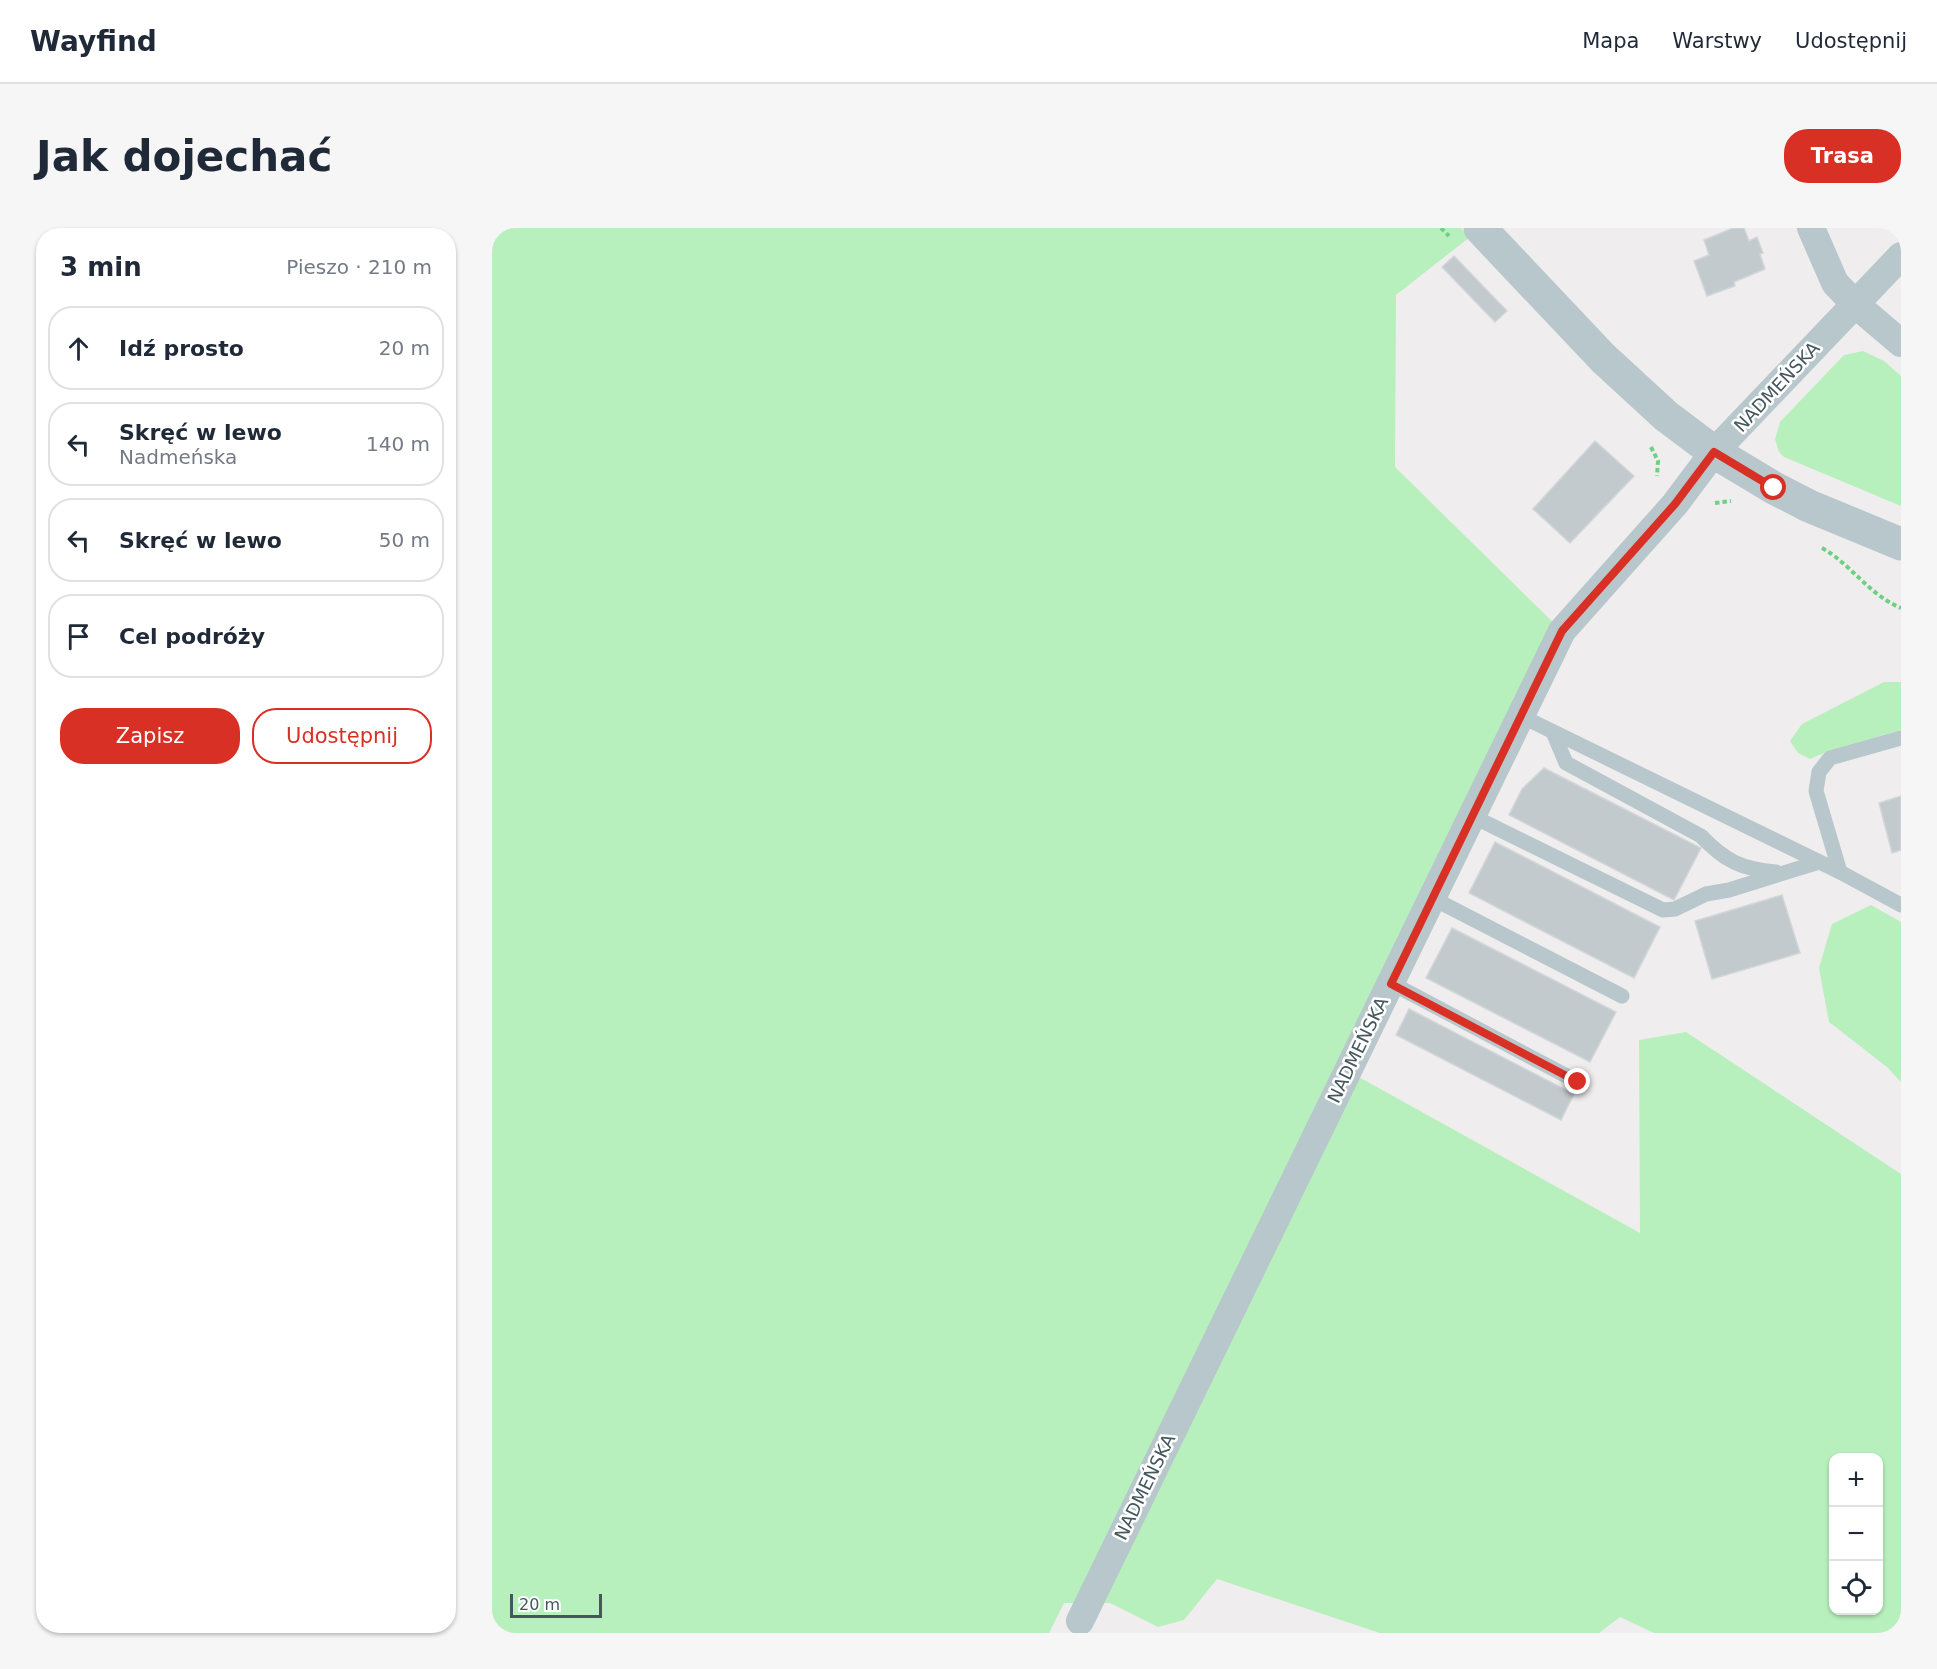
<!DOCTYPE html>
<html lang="pl">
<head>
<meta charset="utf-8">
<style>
  :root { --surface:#fff; --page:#f6f6f7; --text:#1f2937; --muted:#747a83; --line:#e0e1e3; --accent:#d93025 }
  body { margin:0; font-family:"DejaVu Sans",sans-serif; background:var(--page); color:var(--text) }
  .controls { position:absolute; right:18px; bottom:18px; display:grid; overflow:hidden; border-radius:12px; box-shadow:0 2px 4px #0004 }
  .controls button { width:54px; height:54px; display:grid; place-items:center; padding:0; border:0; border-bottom:2px solid var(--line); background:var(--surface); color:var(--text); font:30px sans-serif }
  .scale { position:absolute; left:18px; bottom:15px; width:92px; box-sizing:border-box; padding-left:6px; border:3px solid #44575b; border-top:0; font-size:16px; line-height:21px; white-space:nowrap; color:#44575b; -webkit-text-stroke:4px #fff; paint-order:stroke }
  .stop { position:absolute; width:18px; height:18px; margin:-14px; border:4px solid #d93025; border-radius:50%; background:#fff }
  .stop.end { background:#d93025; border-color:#fff; box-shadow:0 2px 6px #0008 }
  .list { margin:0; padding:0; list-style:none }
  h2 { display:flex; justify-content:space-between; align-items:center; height:78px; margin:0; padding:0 24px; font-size:26px }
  h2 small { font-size:20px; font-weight:400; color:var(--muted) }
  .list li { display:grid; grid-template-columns:39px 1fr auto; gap:18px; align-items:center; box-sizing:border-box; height:84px; margin:0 12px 12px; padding:0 12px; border:2px solid var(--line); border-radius:24px }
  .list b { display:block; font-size:22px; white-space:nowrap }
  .list p { margin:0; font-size:20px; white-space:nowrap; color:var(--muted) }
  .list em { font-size:20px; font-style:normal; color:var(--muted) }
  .actions { display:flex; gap:12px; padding:18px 24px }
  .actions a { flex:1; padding:14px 0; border:2px solid var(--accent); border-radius:24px; text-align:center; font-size:21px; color:var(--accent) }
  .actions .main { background:var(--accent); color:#fff }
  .icon { flex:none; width:33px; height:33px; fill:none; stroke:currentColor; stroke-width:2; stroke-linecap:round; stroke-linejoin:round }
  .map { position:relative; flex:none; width:1409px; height:1405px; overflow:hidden; border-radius:24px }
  header { display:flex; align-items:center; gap:36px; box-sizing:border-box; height:84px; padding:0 30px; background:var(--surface); border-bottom:2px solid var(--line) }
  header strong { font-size:28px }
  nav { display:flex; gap:33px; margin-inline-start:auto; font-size:21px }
  .intro { display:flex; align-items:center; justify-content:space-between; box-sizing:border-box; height:144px; padding:0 36px }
  h1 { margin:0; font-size:42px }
  .button { padding:15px 27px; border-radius:24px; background:var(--accent); color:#fff; font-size:21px; font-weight:700 }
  main { display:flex; gap:36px; padding:0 36px }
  aside { flex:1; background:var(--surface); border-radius:24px; box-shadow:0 2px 4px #0004 }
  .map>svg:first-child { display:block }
  .green { fill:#b8f0bd; fill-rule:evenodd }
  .building { fill:#c3cacd; stroke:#d1d6d9; stroke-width:1.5 }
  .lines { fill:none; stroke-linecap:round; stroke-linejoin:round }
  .path { stroke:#6fd083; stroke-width:4; stroke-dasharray:4.5 3; stroke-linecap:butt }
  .service { stroke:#b7c7cb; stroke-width:15 }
  .minor { stroke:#b7c7cb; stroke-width:28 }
  .tertiary { stroke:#b7c7cb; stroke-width:33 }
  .route { stroke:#d93025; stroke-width:8 }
  .labels { text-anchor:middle; stroke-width:5; stroke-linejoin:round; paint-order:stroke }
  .street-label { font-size:18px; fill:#44575b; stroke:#fff }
</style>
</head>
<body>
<header>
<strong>Wayfind</strong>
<nav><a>Mapa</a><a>Warstwy</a><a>Udostępnij</a></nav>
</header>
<div class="intro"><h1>Jak dojechać</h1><a class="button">Trasa</a></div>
<main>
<aside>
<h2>3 min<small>Pieszo · 210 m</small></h2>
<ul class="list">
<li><svg class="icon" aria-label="ahead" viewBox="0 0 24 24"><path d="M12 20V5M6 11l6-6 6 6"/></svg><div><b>Idź prosto</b></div><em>20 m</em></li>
<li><svg class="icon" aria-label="left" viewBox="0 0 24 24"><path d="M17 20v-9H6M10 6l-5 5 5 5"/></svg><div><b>Skręć w lewo</b><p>Nadmeńska</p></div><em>140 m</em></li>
<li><svg class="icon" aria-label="left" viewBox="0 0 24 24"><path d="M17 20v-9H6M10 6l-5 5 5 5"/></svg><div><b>Skręć w lewo</b></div><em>50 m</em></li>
<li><svg class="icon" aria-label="arrive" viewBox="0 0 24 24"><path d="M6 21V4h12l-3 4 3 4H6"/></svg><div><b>Cel podróży</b></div></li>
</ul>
<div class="actions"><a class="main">Zapisz</a><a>Udostępnij</a></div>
</aside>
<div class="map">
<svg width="1409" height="1405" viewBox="0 0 1409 1405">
  <rect width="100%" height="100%" fill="#f0edee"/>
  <g class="green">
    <path d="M0,0H969L978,9L904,67L903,239L1070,403L856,843L1148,1005L1147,812L1194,804L1409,946V1405H1162L1128,1389L1107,1405H888L725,1351L692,1392L666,1399L618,1375H572L557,1405H0ZM1342,1230H1386V1382H1342Z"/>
    <path d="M1371,123L1392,133L1409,148V278L1292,229L1287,224L1283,211L1288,194L1352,127Z"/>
    <path d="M1392,454H1409V502L1339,522L1318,531L1306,525L1298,513L1310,496Z"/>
    <path d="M1379,677L1409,694V854L1395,839L1337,794L1327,740L1340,696Z"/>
  </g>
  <g class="building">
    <path d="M1241,0H1252L1257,13L1265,9L1271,25L1268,26L1273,41L1242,54L1243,58L1215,68L1202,33L1217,27L1212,12Z"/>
    <path d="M962,28L1015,83L1003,94L950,39Z"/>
    <path d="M1103,213L1142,248L1078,315L1041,281Z"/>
    <path d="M1052,540L1209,620L1182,672L1017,587L1030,561Z"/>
    <path d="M1409,568V622L1400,625L1387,575Z"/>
    <path d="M1003,614L1168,699L1142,750L977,665Z"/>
    <path d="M1290,667L1308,725L1220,751L1203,693Z"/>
    <path d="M960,700L1124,784L1098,834L934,750Z"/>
    <path d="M917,781L1082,866L1069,892L904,807Z"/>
  </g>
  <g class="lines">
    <g class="path">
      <path d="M949,0L957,8"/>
      <path d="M1159,219L1166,233L1165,248"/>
      <path d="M1223,275L1239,273"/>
      <path d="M1330,320C1360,337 1377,367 1409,380"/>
    </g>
    <g class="service">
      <path d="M1029,488L1348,644L1324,563L1327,544L1338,530L1409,510"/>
      <path d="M1061,504L1074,535L1209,608C1233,633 1249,641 1284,644"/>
      <path d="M980,588L1171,682L1183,681L1214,666L1237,662L1327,634"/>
      <path d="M1348,644L1409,677"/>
      <path d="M940,670L1130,768"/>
      <path d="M899,755L1086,854"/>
    </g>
    <g class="minor">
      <path d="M1319,0L1343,55L1363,76L1409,115"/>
      <path d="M588,1393L1070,403L1183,276L1222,224L1409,28"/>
    </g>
    <path class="tertiary" d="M988,0L1111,130L1174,188L1222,224L1282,260L1317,278L1409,316"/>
  </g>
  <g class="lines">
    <path class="route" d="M1086,854L899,756L1070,403L1183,276L1222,224L1282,260"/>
  </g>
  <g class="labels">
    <g class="street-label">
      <text transform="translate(1285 159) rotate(-47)" y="6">NADMEŃSKA</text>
      <text transform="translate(866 822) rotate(-64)" y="6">NADMEŃSKA</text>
      <text transform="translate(653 1259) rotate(-64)" y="6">NADMEŃSKA</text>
    </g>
  </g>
</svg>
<div class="controls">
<button>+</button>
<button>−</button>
<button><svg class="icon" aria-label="locate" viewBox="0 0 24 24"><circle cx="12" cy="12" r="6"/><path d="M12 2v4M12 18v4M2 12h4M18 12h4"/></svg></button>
</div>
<div class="scale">20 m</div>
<div class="stop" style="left:1282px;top:260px"></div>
<div class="stop end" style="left:1086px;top:854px"></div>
</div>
</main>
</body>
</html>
